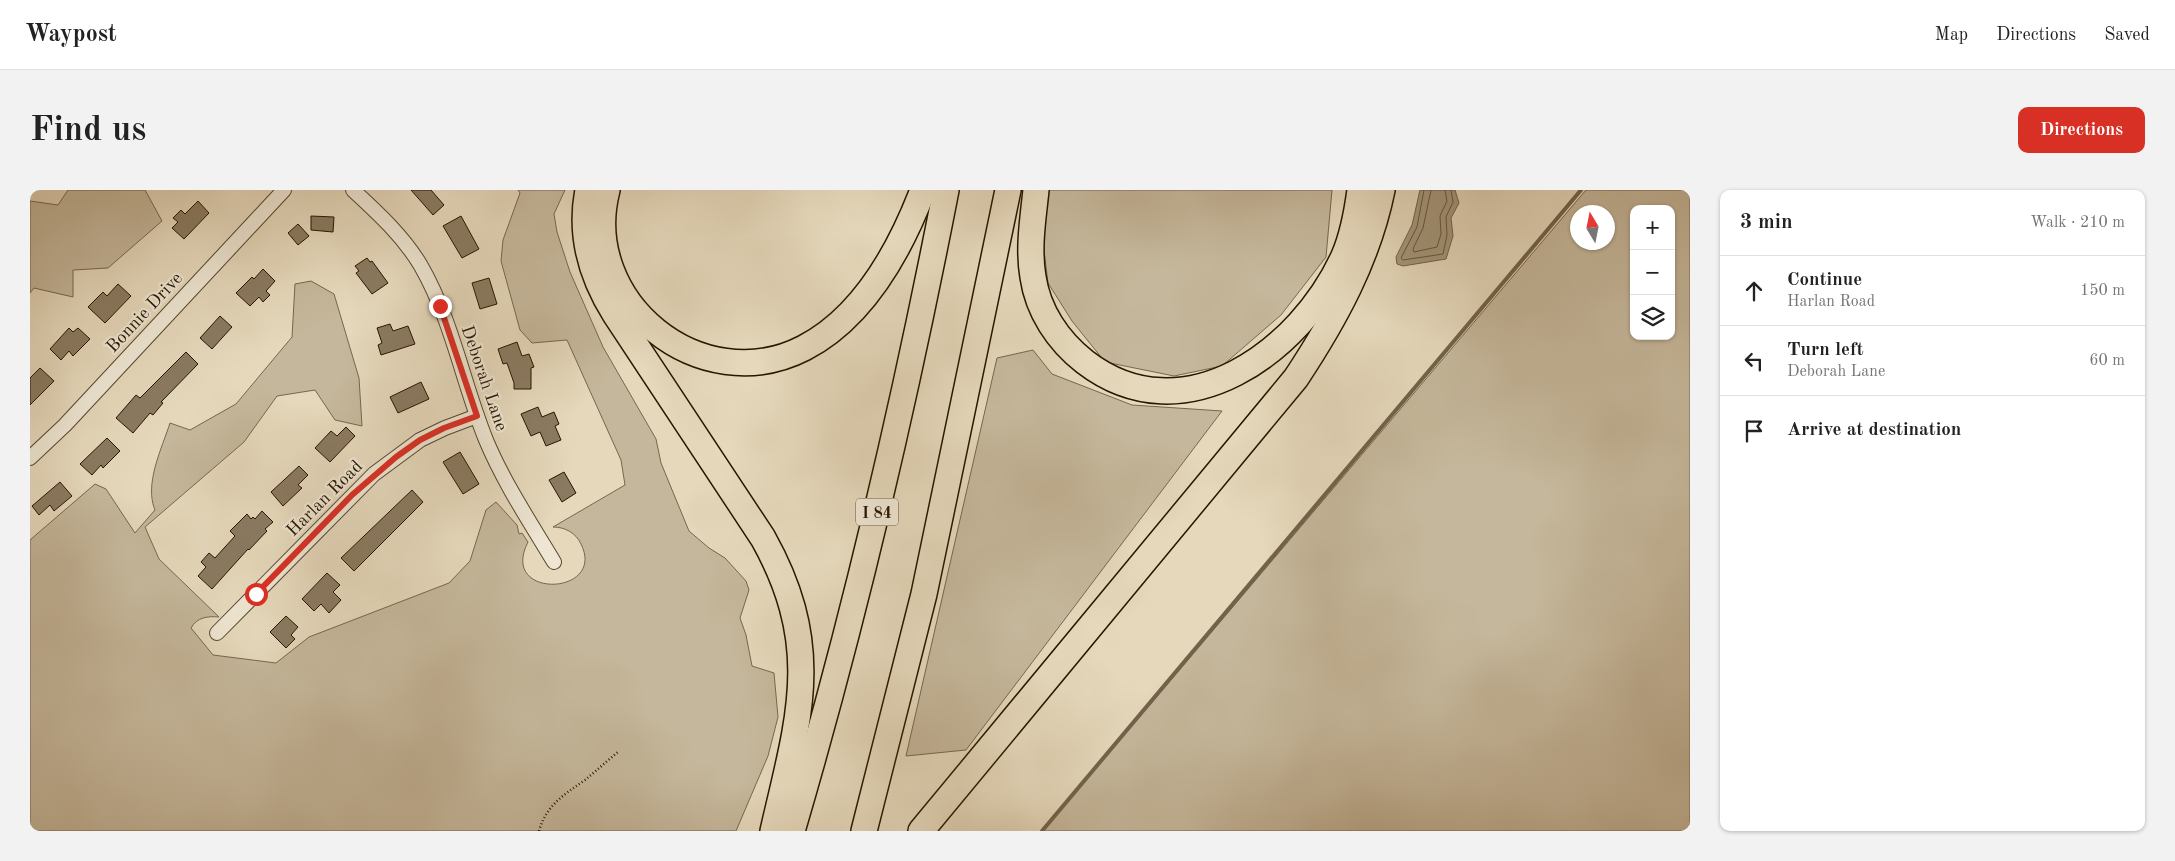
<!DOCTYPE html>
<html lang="en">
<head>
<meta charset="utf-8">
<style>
  :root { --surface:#fff; --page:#f2f2f2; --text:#222; --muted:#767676; --line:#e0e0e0; --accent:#d93025 }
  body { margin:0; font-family:"Old Standard TT",serif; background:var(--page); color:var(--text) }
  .controls { position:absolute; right:15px; top:15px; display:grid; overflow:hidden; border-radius:10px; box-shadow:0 1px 4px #0004 }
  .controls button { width:45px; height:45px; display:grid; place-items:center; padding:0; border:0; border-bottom:1px solid var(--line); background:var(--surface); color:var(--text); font:25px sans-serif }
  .compass { position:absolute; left:1540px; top:15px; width:45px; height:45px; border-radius:50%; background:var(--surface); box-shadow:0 1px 4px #0004; rotate:350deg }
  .stop { position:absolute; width:15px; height:15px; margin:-11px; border:4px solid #d93025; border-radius:50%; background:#fff }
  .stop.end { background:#d93025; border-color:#fff; box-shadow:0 1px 5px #0008 }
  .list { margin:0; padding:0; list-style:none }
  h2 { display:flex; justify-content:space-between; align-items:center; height:65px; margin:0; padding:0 20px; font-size:21px }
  h2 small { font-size:16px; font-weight:400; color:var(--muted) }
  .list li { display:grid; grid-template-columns:32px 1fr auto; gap:15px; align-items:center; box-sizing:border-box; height:70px; padding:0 20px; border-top:1px solid var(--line) }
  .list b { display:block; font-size:19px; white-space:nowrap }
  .list p { margin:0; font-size:16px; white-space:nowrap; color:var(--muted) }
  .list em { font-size:16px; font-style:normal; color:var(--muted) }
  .icon { flex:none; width:28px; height:28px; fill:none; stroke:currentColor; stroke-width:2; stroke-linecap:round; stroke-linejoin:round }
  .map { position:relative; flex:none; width:1660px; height:641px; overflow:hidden; border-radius:10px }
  header { display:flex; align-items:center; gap:30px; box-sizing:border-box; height:70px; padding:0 25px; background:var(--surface); border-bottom:1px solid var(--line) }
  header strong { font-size:24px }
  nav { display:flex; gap:28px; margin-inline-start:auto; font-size:18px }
  .intro { display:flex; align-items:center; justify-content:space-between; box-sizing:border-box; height:120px; padding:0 30px }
  h1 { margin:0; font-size:35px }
  .button { padding:12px 22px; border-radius:10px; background:var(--accent); color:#fff; font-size:18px; font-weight:700 }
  main { display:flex; gap:30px; padding:0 30px }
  aside { flex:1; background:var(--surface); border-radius:10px; box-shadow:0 1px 4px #0004 }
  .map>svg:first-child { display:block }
  .green { fill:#c5b79b; stroke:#76664e; fill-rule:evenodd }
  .water { fill:#a4967b; stroke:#72624a }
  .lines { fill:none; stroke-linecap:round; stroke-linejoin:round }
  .shore { stroke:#66563e; stroke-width:1 }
  .stream { stroke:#72624a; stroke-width:4 }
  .building { fill:#8a7a61; stroke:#271500 }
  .street-casing { stroke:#56462f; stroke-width:16 }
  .highway-casing { stroke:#271500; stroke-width:28 }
  .path { stroke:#271500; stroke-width:2.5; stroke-dasharray:1 2.5; stroke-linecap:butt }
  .street { stroke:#eee6d3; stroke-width:14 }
  .highway { stroke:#e5d8bb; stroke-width:25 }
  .route { stroke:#d93025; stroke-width:6 }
  .labels { text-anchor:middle; stroke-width:4.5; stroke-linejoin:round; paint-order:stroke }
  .shield { fill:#eee6d3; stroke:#63543f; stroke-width:1 }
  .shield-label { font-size:16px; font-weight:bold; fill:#271500 }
  .street-label { font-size:18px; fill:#271500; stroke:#eee6d3 }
</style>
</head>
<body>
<header>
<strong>Waypost</strong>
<nav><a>Map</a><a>Directions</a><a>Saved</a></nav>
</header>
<div class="intro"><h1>Find us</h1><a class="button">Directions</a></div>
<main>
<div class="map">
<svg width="1660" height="641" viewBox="0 0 1660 641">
  <rect width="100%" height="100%" fill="#e5d8bb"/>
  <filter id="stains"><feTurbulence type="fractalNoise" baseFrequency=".004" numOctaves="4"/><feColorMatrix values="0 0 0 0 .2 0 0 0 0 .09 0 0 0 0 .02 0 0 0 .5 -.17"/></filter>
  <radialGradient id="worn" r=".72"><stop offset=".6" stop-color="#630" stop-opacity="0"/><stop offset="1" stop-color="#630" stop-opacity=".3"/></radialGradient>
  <g class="green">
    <path d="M38,0H115L132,31L78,78L43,80V107L4,98L0,103V11L28,15Z"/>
    <path d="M488,0H535L524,24L527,42L540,82L573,157L626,249L631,273L659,341L679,358L695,368L716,391L719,400L710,428L716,445L722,476L744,483L748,527L738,566L706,641H0V350L65,294L76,299L105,343L125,320C114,294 132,258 140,233L160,240L206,214L262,147L265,94L281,91L304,104L329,188L332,236L305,230L285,200L247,206L214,252L115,337L129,369L189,427C178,426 167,427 161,438L183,465L246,473L279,447L419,393L440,371L456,320L466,312L487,335L489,344L492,343L498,352C468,410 577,406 551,354C546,343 535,337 523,337L595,295L591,270L537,150L502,153L490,140L471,71L473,50L490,3Z"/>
    <path d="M1018,0H1302L1296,67L1251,125L1192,176L1144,186L1075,172L1042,131L1018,93L1012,44Z"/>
    <path d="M1556,0H1660V641H1013ZM1604,19H1641V146H1604ZM1548,22H1578V52H1548Z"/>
    <path d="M1003,160L1022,184L1102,215L1192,221L936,560L876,566L967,168Z"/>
  </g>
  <path class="water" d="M1390,0H1425L1429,13L1421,28L1423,46L1416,69L1373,76L1367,74L1366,67L1382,35Z"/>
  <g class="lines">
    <g class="shore">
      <path d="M1394,0L1387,37L1371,68L1373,70L1413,64L1417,45L1416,27L1423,12L1421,0"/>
      <path d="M1401,0L1393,38L1383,59L1384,62L1407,57L1411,44L1410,26L1417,11L1415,0"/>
    </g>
    <path class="stream" d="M1012,641L1551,0"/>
  </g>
  <g class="building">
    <path d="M381,0H401L414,15L403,25Z"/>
    <path d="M168,11L179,23L154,49L142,38L148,32L143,28L151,20L155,24Z"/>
    <path d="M281,26L304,27L303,42L281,40Z"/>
    <path d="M431,26L449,59L432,68L413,36Z"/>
    <path d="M268,34L279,46L268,55L258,43Z"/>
    <path d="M337,68L340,72L342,71L358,93L342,104L326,83L329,81L325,76Z"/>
    <path d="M233,79L245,91L236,101L240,105L233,112L229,107L220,116L206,103L222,87L224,89Z"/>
    <path d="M459,88L467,114L450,119L442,93Z"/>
    <path d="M88,94L101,106L75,133L58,117L73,102L77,106Z"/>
    <path d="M190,126L202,137L182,159L170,148Z"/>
    <path d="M360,134L363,141L378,136L385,154L351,165L348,155L352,153L347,138Z"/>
    <path d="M39,138L43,142L48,138L60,149L43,166L39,161L31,170L20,159Z"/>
    <path d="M487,152L492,166L499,164L504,177L501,178V199H484V193L477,173L473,174L468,159Z"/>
    <path d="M156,162L168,174L131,212L133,213L123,225L120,223L103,243L86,228L106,205L110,208Z"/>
    <path d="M10,178L24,191L0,215V188Z"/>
    <path d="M391,192L399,209L368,223L360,207Z"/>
    <path d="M508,217L512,227L524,222L529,234L525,236L531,250L516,256L510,242L501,246L491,224Z"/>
    <path d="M316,237L325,246L300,272L285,258L301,241L307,246Z"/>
    <path d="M77,248L90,261L73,278L71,275L62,285L50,274Z"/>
    <path d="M430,262L449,294L433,304L413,272Z"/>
    <path d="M269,276L278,285L268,295L272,298L253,316L241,302Z"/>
    <path d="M534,282L546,303L532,312L519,290Z"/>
    <path d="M30,292L42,306L24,321L20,315L9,325L2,316Z"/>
    <path d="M382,300L393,312L324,381L311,368Z"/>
    <path d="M232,321L243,332L235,339L237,341L219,360L218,359L182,399L168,386L176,377L171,372L179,363L185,368L205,346L200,341L217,324L221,329L223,327L225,329Z"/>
    <path d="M297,383L310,395L303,402L311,410L299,423L291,414L284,421L272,409Z"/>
    <path d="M256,426L268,437L261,445L265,449L256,458L240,442Z"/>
  </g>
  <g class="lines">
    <defs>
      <g id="street">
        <path d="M323,0C348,23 374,47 391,76C422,130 433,193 456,250C474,293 500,332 524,372"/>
        <path d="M0,268L35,235L254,0"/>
        <path d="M187,443L344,284L390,250L415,238L447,226"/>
      </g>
      <g id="highway">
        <path d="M558,0C549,46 561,86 585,124L733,348C794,457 769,528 743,641"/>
        <path d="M577,0C548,112 671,211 774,158C834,127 870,60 893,0"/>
        <path d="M1006,0C1003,29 998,58 1003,87C1008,121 1028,151 1055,172C1154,248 1271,161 1314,66C1323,45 1327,23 1330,0"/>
        <path d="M762,641C824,430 874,216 916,0"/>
        <path d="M834,641L894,404L978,0"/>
        <path d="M891,641L1266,188C1305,129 1338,69 1352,0"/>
      </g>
    </defs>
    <use href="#street" class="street-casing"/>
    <use href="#highway" class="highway-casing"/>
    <path class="path" d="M509,641C516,615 535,604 555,590C566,581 577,571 588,562"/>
    <use href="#street" class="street"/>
    <use href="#highway" class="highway"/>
  </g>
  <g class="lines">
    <path class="route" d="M226,404L322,305L366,267L390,250L414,238L447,226L410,116"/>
  </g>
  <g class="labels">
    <rect class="shield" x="826" y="308.5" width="42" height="27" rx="4"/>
    <g class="shield-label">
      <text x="847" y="328">I 84</text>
    </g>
    <g class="street-label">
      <text transform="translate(114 122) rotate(-47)" y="6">Bonnie Drive</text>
      <text transform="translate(455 188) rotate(71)" y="6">Deborah Lane</text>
      <text transform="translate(294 308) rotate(-45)" y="6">Harlan Road</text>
    </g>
  </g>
  <rect width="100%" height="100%" filter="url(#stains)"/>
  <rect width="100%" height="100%" fill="url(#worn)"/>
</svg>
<div class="controls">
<button>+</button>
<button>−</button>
<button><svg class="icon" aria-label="layers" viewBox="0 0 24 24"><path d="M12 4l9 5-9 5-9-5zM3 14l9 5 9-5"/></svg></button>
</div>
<svg class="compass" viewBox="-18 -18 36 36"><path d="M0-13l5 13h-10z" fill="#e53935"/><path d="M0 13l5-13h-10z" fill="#767676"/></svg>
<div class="stop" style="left:226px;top:404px"></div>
<div class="stop end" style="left:410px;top:116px"></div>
</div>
<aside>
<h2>3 min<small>Walk · 210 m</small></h2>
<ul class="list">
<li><svg class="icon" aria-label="ahead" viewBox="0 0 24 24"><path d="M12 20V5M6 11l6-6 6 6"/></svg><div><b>Continue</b><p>Harlan Road</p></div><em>150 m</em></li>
<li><svg class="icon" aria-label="left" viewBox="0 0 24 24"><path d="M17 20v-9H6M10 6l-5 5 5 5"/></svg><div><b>Turn left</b><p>Deborah Lane</p></div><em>60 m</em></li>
<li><svg class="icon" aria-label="arrive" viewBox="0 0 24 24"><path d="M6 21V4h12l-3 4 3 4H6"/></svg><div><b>Arrive at destination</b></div></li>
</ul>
</aside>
</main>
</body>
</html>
